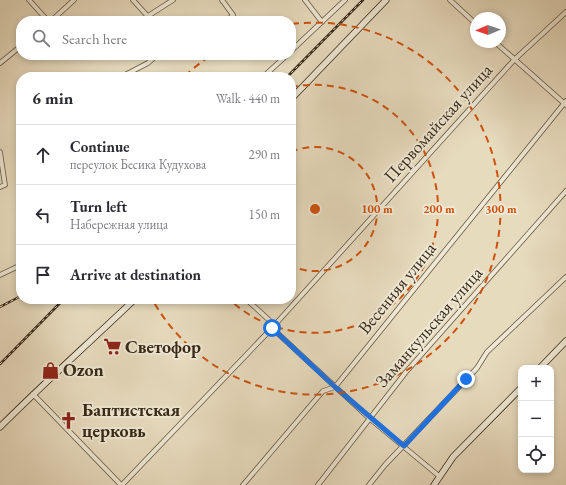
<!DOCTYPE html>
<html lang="en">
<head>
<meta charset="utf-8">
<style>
  :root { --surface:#fff; --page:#f7f7f7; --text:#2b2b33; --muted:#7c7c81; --line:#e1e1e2 }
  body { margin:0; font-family:"EB Garamond",serif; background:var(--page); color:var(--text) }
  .controls { position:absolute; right:12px; bottom:12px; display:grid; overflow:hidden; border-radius:8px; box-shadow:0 2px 6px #0003 }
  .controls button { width:36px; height:36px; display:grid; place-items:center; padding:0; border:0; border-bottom:1px solid var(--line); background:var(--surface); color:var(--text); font:20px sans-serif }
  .compass { position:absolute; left:470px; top:12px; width:36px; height:36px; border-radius:50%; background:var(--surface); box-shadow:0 2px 6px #0003; rotate:268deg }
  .stop { position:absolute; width:12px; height:12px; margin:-9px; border:3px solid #1a73e8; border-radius:50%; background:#fff }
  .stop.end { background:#1a73e8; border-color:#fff; box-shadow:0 1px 4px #0008 }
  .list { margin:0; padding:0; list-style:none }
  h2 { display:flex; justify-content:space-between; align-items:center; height:52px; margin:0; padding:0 16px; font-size:17px }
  h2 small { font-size:13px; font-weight:400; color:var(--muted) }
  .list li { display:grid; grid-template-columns:26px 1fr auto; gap:12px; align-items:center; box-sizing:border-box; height:60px; padding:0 16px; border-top:1px solid var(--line) }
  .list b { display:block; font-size:15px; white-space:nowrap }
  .list p { margin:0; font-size:13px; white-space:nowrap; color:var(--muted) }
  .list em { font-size:13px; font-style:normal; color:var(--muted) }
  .icon { flex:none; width:22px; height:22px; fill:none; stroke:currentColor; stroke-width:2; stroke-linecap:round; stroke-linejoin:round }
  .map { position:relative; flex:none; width:566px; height:485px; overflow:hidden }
  .search { position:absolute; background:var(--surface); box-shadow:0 2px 6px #0003; left:16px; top:16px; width:280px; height:44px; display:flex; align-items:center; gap:10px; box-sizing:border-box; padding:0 14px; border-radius:16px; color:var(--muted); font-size:15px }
  .panel { position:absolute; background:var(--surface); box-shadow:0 2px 6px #0003; left:16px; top:72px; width:280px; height:232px; border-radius:16px }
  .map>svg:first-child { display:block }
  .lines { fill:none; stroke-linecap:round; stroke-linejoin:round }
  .street-casing { stroke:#645642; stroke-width:5.5 }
  .secondary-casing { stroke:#382a18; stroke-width:7 }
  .street { stroke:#efe8d5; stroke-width:4 }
  .secondary { stroke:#efe8d5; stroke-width:5.5 }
  .rail-casing { stroke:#382a18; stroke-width:2.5 }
  .rail { stroke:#efe8d5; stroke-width:1; stroke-dasharray:3; stroke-linecap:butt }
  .route { stroke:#1a73e8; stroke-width:5 }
  .ring { fill:none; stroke:#ce520e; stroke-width:2; stroke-dasharray:7 5 }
  .labels { text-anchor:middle; stroke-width:4; stroke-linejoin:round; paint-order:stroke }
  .street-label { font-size:18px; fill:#382a18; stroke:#efe8d5 }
  .poi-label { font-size:18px; font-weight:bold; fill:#382a18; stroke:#efe8d5; text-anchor:start }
  .centre { fill:#ce520e; stroke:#efe8d5; stroke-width:2 }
  .ring-label { font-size:12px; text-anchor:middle; font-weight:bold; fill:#ce520e; stroke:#efe8d5; stroke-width:4; stroke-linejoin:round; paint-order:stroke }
</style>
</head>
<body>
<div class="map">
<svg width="566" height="485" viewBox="0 0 566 485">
  <rect width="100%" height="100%" fill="#e7dbbe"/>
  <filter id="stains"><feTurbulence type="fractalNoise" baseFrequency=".005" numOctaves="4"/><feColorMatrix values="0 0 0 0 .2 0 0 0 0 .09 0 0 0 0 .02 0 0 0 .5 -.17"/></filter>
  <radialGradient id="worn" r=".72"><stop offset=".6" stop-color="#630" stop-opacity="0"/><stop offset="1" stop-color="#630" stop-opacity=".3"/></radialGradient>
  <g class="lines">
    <defs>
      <g id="street">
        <path d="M29,0L48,21"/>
        <path d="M133,0L152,21"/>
        <path d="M222,0L233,15L227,21"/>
        <path d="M305,0L322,22"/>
        <path d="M450,0L476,24"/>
        <path d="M148,16L173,0"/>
        <path d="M51,21L74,0"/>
        <path d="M495,42L566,105"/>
        <path d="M291,51L345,0"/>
        <path d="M0,63L21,46"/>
        <path d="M121,77L148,63L157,55"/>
        <path d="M263,77L287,55"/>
        <path d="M0,152L5,185L0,187"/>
        <path d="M0,275L21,265"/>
        <path d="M246,299L269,320L272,328L369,418L439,476"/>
        <path d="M33,394L121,485"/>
        <path d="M122,485L272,328L514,60L566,12"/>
        <path d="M243,485L323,391L335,387L566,101"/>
        <path d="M318,485L406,372L566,191"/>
        <path d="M369,485L385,465L477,368L487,352L566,277"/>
      </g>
      <g id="secondary">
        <path d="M291,99L386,0"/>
        <path d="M540,368L566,341"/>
        <path d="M0,427C44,383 90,342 135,299"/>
        <path d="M434,485L453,457L521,388"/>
      </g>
    </defs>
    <use href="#street" class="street-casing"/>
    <use href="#secondary" class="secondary-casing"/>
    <use href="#street" class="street"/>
    <use href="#secondary" class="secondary"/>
    <defs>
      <g id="rail">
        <path d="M287,77L363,0"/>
        <path d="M0,307L21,296"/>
        <path d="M0,364L64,299"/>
      </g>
    </defs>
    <use href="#rail" class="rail-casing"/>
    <use href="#rail" class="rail"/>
  </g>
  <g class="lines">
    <path class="route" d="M272,328L335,387L404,446L466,379"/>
  </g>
  <g class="ring">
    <path d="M291 152A62 62 0 1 1 291 266"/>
    <path d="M291 87A124 124 0 1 1 230 300"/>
    <path d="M185 76A186 186 0 0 1 210 56M292 24A186 186 0 1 1 152 299"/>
  </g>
  <defs>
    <symbol id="supermarket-bare" viewBox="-9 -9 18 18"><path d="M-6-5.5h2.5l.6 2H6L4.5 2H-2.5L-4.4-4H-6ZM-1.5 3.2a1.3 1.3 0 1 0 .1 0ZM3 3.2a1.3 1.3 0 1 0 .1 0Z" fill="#8f2418" stroke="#efe8d5" stroke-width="2.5" paint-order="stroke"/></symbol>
    <symbol id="shop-bare" viewBox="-9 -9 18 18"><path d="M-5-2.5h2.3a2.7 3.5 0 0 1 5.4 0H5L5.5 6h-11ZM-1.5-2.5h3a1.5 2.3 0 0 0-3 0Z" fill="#8f2418" stroke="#efe8d5" stroke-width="2.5" paint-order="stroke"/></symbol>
    <symbol id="church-bare" viewBox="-9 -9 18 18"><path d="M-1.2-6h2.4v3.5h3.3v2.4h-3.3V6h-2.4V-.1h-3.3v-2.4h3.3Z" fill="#8f2418" stroke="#efe8d5" stroke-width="2.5" paint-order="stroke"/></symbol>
  </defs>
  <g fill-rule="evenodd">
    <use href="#supermarket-bare" x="100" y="334" width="25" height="25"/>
    <use href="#shop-bare" x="38" y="358" width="25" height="25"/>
    <use href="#church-bare" x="56" y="408" width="25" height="25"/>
  </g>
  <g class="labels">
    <g class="street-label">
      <text transform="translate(438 123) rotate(-48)" y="6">Первомайская улица</text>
      <text transform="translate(397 288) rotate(-51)" y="6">Весенняя улица</text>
      <text transform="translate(429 327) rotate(-49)" y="6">Заманкульская улица</text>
    </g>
    <g class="poi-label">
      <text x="125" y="353">Светофор</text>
      <text x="63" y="376">Ozon</text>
      <text x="82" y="416">Баптистская<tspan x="82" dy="21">церковь</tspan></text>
    </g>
  </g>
  <circle cx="315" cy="209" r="6" class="centre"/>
  <g class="ring-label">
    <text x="377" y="213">100 m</text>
    <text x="439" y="213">200 m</text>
    <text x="501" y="213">300 m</text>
  </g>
  <rect width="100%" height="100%" filter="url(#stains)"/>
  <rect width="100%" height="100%" fill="url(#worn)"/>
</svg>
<div class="controls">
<button>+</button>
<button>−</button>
<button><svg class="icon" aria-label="locate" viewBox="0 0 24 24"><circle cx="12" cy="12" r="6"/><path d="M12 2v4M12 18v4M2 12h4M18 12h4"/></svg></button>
</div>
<svg class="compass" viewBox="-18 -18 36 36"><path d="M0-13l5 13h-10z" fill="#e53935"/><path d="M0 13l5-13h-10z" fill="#7c7c81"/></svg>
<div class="stop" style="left:272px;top:328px"></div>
<div class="stop end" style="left:466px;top:379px"></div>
<div class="search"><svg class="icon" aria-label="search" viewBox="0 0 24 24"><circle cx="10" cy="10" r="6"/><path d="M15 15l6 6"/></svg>Search here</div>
<section class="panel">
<h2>6 min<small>Walk · 440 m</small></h2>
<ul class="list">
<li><svg class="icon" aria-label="ahead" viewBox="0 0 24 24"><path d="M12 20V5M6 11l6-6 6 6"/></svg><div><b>Continue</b><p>переулок Бесика Кудухова</p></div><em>290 m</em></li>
<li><svg class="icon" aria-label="left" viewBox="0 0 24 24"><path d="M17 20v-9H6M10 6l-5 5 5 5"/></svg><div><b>Turn left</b><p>Набережная улица</p></div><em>150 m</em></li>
<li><svg class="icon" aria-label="arrive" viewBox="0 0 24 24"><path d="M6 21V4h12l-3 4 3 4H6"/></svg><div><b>Arrive at destination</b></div></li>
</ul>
</section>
</div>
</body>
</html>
